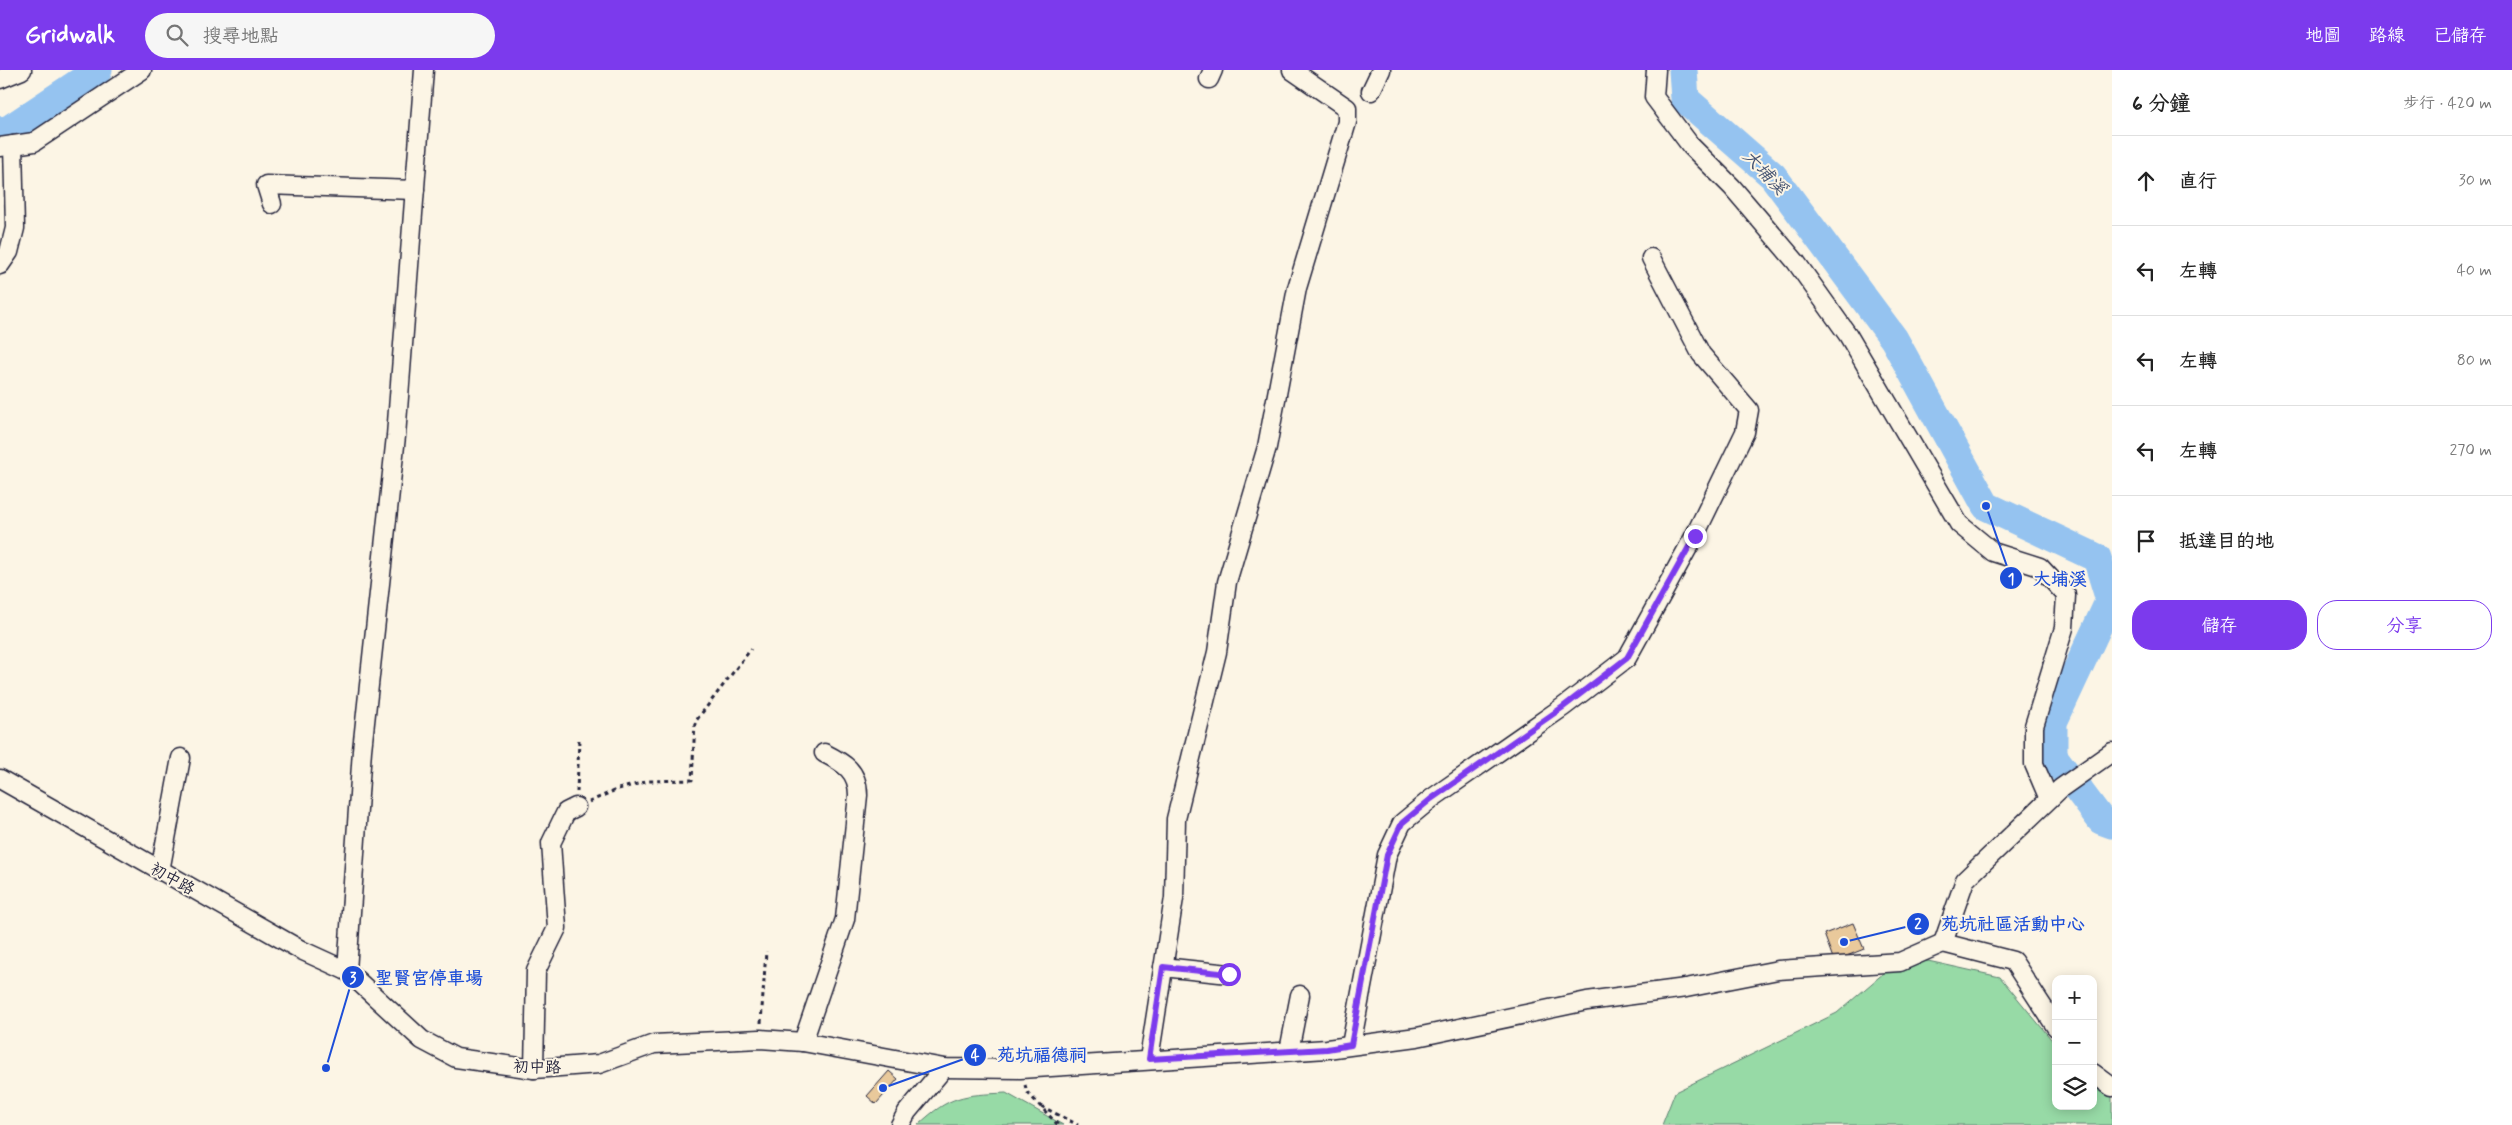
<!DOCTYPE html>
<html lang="zh-TW">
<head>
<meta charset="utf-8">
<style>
  :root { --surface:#fff; --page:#f6f6f6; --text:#222; --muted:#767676; --line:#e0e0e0; --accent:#7c3aed }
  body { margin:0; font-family:Mynerve,"LXGW WenKai TC",sans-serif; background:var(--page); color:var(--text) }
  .controls { position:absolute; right:15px; bottom:15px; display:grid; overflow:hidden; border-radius:10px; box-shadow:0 2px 12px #0003 }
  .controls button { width:45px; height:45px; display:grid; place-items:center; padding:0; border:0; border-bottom:1px solid var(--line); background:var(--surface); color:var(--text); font:25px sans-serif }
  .stop { position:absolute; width:15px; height:15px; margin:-11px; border:4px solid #7c3aed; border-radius:50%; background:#fff }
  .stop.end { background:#7c3aed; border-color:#fff; box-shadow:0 1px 5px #0008 }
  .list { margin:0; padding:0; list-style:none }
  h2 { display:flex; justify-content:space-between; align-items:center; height:65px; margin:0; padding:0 20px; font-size:21px }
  h2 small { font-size:16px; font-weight:400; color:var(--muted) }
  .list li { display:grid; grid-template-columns:32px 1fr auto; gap:15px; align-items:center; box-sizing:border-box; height:90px; padding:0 20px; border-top:1px solid var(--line) }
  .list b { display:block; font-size:19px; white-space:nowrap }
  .list em { font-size:16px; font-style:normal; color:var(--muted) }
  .actions { display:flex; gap:10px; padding:15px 20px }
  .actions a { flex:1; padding:11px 0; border:1px solid var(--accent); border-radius:20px; text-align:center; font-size:18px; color:var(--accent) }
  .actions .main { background:var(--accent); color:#fff }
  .icon { flex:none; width:28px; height:28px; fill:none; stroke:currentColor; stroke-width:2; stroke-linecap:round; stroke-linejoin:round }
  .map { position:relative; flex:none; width:2112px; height:1055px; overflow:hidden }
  header { display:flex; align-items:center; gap:30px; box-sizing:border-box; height:70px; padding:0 25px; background:var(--accent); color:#fff }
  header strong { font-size:24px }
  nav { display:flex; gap:28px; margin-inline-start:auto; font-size:18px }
  .search { width:350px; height:45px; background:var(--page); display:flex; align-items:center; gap:12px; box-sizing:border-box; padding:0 18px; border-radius:28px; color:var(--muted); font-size:19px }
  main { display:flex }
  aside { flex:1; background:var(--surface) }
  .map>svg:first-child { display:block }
  .green { fill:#97daa6; stroke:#5c7e70 }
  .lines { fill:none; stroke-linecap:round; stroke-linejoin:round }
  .river { stroke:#95c3f0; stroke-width:29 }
  .building { fill:#e9c99b; stroke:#22223b }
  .minor-casing { stroke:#22223b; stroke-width:21 }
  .path { stroke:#22223b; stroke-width:3; stroke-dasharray:4 4; stroke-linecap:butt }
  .minor { stroke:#fcf5e5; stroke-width:18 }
  .route { stroke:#7c3aed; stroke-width:6 }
  .labels { text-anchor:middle; stroke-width:4; stroke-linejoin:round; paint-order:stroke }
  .street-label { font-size:16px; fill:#22223b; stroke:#fcf5e5 }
  .water-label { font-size:18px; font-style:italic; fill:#445271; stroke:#fcf5e5 }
  .leader { fill:none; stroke:#1d4ed8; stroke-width:2 }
  .callout-dot { fill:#1d4ed8; stroke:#fcf5e5; stroke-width:2 }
  .mark-label { font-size:15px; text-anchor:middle; font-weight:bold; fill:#fff }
  .callout-label { font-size:18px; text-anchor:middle; font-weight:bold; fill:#1d4ed8; stroke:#fcf5e5; stroke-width:4; stroke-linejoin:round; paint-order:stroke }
</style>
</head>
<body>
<header>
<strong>Gridwalk</strong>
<div class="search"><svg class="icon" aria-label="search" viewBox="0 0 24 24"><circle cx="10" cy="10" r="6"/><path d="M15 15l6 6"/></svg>搜尋地點</div>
<nav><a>地圖</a><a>路線</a><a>已儲存</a></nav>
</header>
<main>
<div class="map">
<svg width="2112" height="1055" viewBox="0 0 2112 1055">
  <rect width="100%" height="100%" fill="#fcf5e5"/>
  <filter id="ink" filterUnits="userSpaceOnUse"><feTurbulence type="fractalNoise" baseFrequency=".02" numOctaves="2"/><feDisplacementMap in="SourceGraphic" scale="10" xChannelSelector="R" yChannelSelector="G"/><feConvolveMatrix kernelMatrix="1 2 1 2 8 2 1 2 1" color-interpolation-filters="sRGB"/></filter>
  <g filter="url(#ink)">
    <g class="green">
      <path d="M1928,891L2000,907L2056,975V1036H2093V1003L2112,1011V1055H1662L1675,1022L1837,943L1892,896Z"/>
      <path d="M1006,1023L1063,1055H918C950,1025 963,1025 1006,1023Z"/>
    </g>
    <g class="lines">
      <g class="river">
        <path d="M1683,0L1685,29L1773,106L1894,269L1986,436L2097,488L2110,530L2053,652V686L2101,750L2112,754"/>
        <path d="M0,61L8,60L98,0"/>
      </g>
    </g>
    <g class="building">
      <path d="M1853,853L1864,879L1834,891L1824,864Z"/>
      <path d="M889,1001L898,1009L876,1034L867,1026Z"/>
    </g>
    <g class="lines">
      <defs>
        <g id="minor">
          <path d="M1656,0L1654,27L1691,76L1732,117L1796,192L1848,265L1959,454L1993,482L2040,497L2066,525L2064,558L2034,656V694L2049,729"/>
          <path d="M0,9L22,0"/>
          <path d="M1209,9L1213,0"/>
          <path d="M1371,21L1381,0"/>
          <path d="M0,77L34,72L142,0"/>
          <path d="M272,134L266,115L415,120"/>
          <path d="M0,195L9,182L15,158L13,75"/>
          <path d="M0,709L301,880L347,901L422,970L456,988L534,999L599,994L654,974L760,969L803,972L944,998L1020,999L1327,979L1417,967L1587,931L1686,918L1778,900L1900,892L1943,873L2013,891L2056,957"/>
          <path d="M160,801L181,688"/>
          <path d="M1943,873L1965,810L2061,718L2112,682"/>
          <path d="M1163,897L1229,904"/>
          <path d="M347,901L362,680L396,366L424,0"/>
          <path d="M803,972L845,849L858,725C858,701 844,693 824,683"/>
          <path d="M1351,975L1387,785L1402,753L1431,729L1563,637L1627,588L1695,465L1745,362L1749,340L1701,284L1651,188"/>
          <path d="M1289,981L1300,925"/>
          <path d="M1149,989L1174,828L1176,749L1217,582L1227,512L1267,377L1297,218L1347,52V38L1292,0"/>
          <path d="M534,999L536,901L557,858L551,773L566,742L576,737"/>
          <path d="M2093,1003L2112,1017"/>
          <path d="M900,1055L907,1042L944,998"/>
        </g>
      </defs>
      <use href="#minor" class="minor-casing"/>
      <g class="path">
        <path d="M577,722L579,669"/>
        <path d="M589,732L618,719L649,711L692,710L695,652L751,579"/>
        <path d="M761,953L766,881"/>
        <path d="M1025,1015L1027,1022L1058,1055"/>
        <path d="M1041,1036L1078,1055"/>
      </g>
      <use href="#minor" class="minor"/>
    </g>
  </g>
  <g class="lines" filter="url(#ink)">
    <path class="route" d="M1229,904L1163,897L1149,989L1327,979L1351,975L1387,785L1402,753L1431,729L1563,637L1627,588L1695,466"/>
  </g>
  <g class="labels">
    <g class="street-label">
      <text transform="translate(173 808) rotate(29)" y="6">初中路</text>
      <text transform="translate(537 996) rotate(1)" y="6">初中路</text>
    </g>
    <g class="water-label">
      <text transform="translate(1765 102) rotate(46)" y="6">大埔溪</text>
    </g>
  </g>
  <path class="leader" d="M1986 436L2011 508M1844 872L1918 854M326 998L353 907M883 1018L975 985"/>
  <g class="callout-dot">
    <circle cx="1986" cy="436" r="5"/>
    <circle cx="1844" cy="872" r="5"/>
    <circle cx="326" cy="998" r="5"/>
    <circle cx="883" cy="1018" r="5"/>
    <circle cx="2011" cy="508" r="12"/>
    <circle cx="1918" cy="854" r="12"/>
    <circle cx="353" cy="907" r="12"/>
    <circle cx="975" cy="985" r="12"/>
  </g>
  <g class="mark-label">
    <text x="2011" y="514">1</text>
    <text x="1918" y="859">2</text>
    <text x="353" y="913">3</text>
    <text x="975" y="990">4</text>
  </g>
  <g class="callout-label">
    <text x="2060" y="515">大埔溪</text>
    <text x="2013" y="860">苑坑社區活動中心</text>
    <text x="429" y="914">聖賢宮停車場</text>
    <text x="1042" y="991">苑坑福德祠</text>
  </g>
</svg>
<div class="controls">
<button>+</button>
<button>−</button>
<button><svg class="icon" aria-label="layers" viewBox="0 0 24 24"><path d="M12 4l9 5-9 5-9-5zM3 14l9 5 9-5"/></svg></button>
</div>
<div class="stop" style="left:1229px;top:904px"></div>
<div class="stop end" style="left:1695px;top:466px"></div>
</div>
<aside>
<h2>6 分鐘<small>步行 · 420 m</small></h2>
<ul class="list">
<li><svg class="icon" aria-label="ahead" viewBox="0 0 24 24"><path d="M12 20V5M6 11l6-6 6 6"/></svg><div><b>直行</b></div><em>30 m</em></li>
<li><svg class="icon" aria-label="left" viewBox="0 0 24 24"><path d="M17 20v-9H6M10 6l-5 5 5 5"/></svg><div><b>左轉</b></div><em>40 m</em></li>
<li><svg class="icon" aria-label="left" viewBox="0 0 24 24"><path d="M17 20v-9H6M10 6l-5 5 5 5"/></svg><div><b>左轉</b></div><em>80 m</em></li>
<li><svg class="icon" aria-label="left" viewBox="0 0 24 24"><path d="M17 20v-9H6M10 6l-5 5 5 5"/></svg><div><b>左轉</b></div><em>270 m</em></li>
<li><svg class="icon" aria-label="arrive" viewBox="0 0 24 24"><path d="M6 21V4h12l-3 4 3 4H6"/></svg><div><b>抵達目的地</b></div></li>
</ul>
<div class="actions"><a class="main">儲存</a><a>分享</a></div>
</aside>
</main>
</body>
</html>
